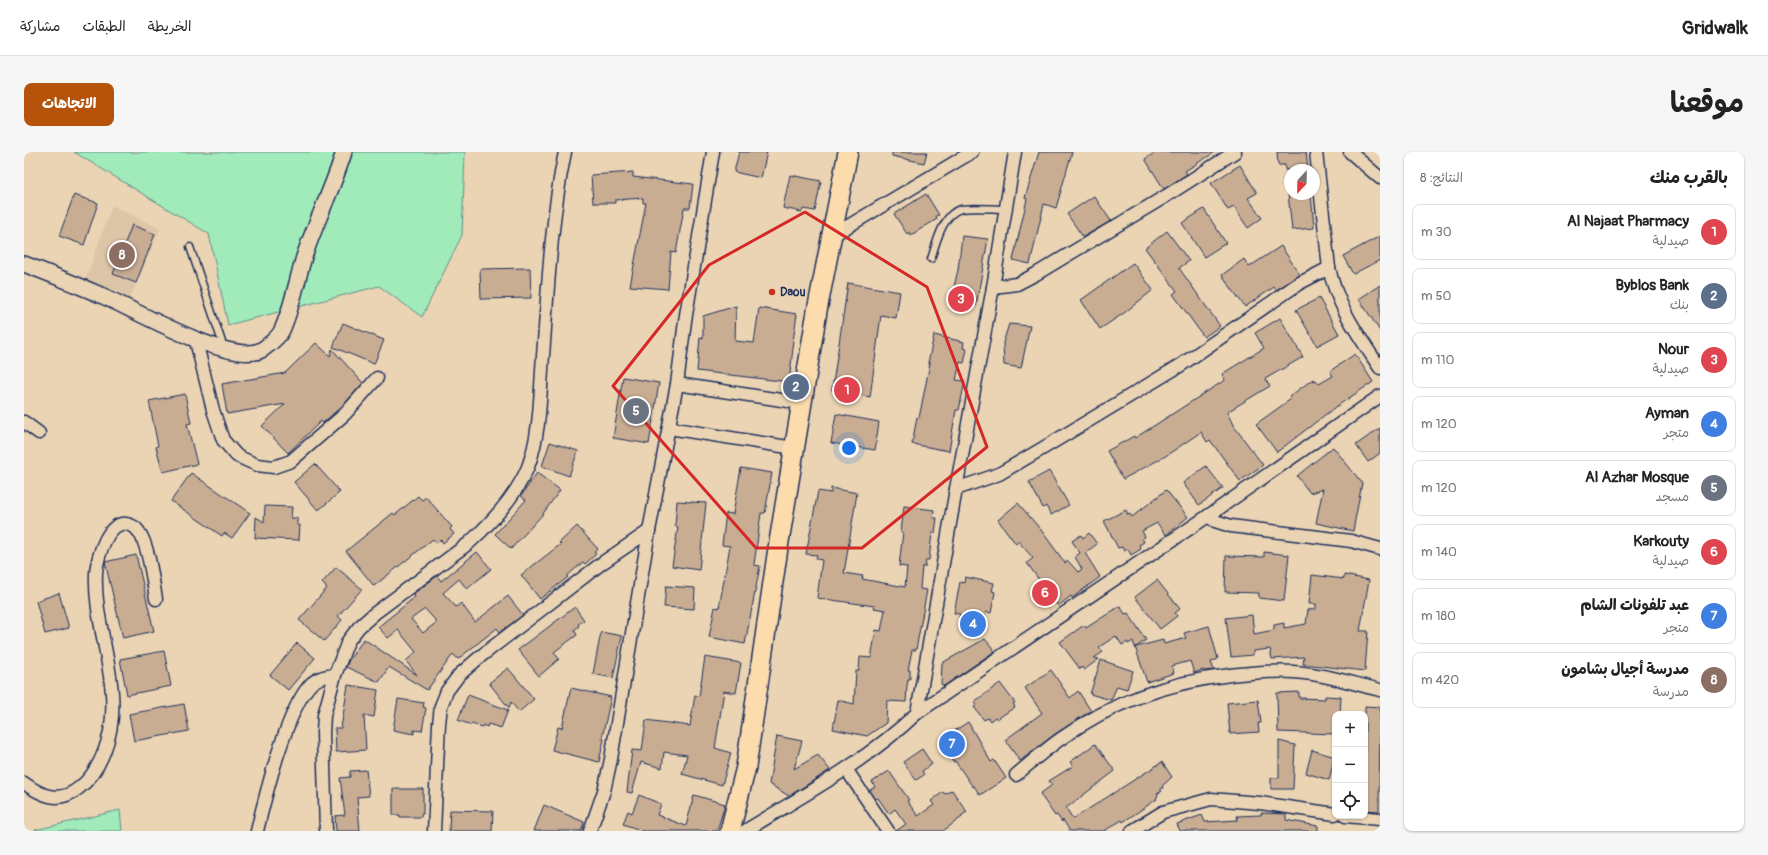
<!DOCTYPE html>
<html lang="ar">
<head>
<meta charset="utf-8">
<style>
  :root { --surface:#fff; --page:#f6f6f6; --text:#222; --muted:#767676; --line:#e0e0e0; --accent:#b45309 }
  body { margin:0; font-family:Pangolin,"Playpen Sans Arabic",sans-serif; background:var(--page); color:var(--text); direction:rtl }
  .controls { position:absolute; right:12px; bottom:12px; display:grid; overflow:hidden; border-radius:8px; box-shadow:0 1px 3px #0004 }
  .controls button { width:36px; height:36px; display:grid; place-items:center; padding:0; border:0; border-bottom:1px solid var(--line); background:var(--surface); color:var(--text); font:20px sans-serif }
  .compass { position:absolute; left:1260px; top:12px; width:36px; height:36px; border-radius:50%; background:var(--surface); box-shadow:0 1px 3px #0004; rotate:202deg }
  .you { position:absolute; left:825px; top:296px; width:14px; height:14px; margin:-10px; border:3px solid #fff; border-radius:50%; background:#1a73e8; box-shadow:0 0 0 6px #1a73e833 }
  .badge { display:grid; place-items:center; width:26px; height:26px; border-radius:50%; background:var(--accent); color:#fff; font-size:13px; font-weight:700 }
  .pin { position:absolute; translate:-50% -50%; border:2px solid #fff; box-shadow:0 1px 4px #0006 }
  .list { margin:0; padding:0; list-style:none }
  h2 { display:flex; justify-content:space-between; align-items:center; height:52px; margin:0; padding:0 16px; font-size:17px }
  h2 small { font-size:13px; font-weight:400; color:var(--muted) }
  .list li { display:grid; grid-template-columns:26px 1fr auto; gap:12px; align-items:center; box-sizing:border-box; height:56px; margin:0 8px 8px; padding:0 8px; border:1px solid var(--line); border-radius:8px }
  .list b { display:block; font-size:15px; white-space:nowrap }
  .list p { margin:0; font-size:13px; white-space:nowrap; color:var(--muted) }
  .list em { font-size:13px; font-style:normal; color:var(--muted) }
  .icon { flex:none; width:22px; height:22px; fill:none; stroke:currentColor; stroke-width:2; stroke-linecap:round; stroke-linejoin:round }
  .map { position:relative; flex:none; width:1356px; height:679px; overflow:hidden; direction:ltr; border-radius:8px }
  header { display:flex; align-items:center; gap:24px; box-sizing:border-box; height:56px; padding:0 20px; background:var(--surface); border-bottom:1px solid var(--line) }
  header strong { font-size:19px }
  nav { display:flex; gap:22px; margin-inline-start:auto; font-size:14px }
  .intro { display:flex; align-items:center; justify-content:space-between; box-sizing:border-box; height:96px; padding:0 24px }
  h1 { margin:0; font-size:28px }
  .button { padding:10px 18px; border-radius:8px; background:var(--accent); color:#fff; font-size:14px; font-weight:700 }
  main { display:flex; gap:24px; padding:0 24px }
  aside { flex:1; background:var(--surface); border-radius:8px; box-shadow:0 1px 3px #0004 }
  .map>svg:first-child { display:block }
  .built { fill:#ddc5a8 }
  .green { fill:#a1ebba; stroke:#5e8d8c }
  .building { fill:#c9ad93; stroke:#1b2f5e; fill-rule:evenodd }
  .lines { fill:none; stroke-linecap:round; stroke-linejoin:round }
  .service-casing { stroke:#1b2f5e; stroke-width:9 }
  .minor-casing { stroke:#1b2f5e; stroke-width:15 }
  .tertiary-casing { stroke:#1b2f5e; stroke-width:18 }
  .primary-casing { stroke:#1b2f5e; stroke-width:22 }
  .service { stroke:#ebd4b3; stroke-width:6 }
  .minor { stroke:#ebd4b3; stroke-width:12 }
  .tertiary { stroke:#ebd4b3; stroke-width:15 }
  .primary { stroke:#fcdcac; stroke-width:19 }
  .marked { fill:none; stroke:#d62828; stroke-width:3; stroke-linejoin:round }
  .poi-dot { fill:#c8321e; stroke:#ebd4b3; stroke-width:1.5 }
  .labels { text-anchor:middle; stroke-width:3; stroke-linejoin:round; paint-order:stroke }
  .poi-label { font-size:12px; font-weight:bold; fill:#1b2f5e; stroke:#ebd4b3; text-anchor:start }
</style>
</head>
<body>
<header>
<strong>Gridwalk</strong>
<nav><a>الخريطة</a><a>الطبقات</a><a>مشاركة</a></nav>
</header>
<div class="intro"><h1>موقعنا</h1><a class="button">الاتجاهات</a></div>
<main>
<aside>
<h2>بالقرب منك<small>النتائج: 8</small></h2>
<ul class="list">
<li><span class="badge" style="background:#e0444e">1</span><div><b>Al Najaat Pharmacy</b><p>صيدلية</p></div><em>30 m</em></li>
<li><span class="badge" style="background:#5c6f8a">2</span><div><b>Byblos Bank</b><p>بنك</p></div><em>50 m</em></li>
<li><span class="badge" style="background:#e0444e">3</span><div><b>Nour</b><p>صيدلية</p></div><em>110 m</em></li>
<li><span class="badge" style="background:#3f7fe0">4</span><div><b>Ayman</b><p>متجر</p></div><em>120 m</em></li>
<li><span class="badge" style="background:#6b7280">5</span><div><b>Al Azhar Mosque</b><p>مسجد</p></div><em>120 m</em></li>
<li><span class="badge" style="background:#e0444e">6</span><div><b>Karkouty</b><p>صيدلية</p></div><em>140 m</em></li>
<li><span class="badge" style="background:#3f7fe0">7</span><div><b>عبد تلفونات الشام</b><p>متجر</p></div><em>180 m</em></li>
<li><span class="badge" style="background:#8d6e63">8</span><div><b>مدرسة أجيال بشامون</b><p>مدرسة</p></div><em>420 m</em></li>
</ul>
</aside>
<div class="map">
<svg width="1356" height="679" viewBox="0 0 1356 679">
  <rect width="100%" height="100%" fill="#ebd4b3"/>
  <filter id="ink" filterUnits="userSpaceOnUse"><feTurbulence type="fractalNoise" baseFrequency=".025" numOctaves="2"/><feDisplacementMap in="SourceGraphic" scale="8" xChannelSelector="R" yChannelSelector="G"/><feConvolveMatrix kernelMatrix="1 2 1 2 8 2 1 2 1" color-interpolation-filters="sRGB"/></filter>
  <g filter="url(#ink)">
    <path class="built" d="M88,53L136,77L105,148L61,129Z"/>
    <g class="green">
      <path d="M50,0H441L438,83L398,165L355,134L204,173L185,82Z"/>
      <path d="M96,658L98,679H11V678Z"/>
    </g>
    <g class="building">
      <path d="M715,0H743L737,26L710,20Z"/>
      <path d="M868,0H903L900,11L868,4Z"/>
      <path d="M1015,0H1048L1032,56L1020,52L1006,112L989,108L1003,47L1001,46Z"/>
      <path d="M1132,0H1191L1161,19L1163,22L1140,37L1121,7Z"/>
      <path d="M1253,0H1282L1284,18H1261V13H1254Z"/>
      <path d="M1216,13L1233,41L1224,46L1238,66L1224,76L1210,55L1204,58L1187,31Z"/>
      <path d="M609,20V25L669,32L666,56H660L652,101L647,100L644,137L606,134L622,51H619V46L591,48V51H569L567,23Z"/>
      <path d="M766,23L797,29L791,59L779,57L778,60L759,56Z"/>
      <path d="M902,42L915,63L912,64L913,67L887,83L885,80L883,82L870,62Z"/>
      <path d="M1264,42H1287L1290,76L1268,78Z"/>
      <path d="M50,43L74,51L60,93L35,84Z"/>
      <path d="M1070,44L1087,69L1059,85L1043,62Z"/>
      <path d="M1180,57L1202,91L1180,105L1158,71Z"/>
      <path d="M108,73L131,82L112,131L89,122Z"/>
      <path d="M1143,79L1165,109L1155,116L1196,174L1180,185L1149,142L1153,139L1121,96Z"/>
      <path d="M938,84L964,87L952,154L945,152L944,155L926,151L934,118Z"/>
      <path d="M1356,84V108L1329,122L1319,104Z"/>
      <path d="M1257,94L1276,123L1252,138L1250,135L1221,155L1198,123L1220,107L1225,115Z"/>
      <path d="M1109,111L1129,138L1100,161L1076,177L1057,148Z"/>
      <path d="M506,116L507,146L457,147L456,117Z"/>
      <path d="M824,131L876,140L872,166L857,163L846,245L808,238Z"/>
      <path d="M1356,133V179L1335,147Z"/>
      <path d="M1295,146L1315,182L1293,194L1272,158Z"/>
      <path d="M712,154L711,189L730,191L735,156L773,162L768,196H769L765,230L673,219L676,185L679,186V164Z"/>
      <path d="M1256,166L1279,205L1241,227L1246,234L1203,260L1209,273L1239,313L1216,329L1186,288L1183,290L1177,280L1140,305L1099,327L1083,299L1110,284L1111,286L1201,228L1198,222L1240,196L1231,181Z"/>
      <path d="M319,171L360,188L350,212L309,195Z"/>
      <path d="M985,172L1006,174L997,216L980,213L979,191Z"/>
      <path d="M910,183L940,190L939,196L943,197L940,211L936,210L932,228L941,229L935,258H932L925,299L888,292L893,265L895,266L906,211H904Z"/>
      <path d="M292,191L306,204L308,197L339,231L321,251L299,271L297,269L264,301L238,274L261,252L203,262L198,232L261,221Z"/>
      <path d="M1331,202L1349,230L1310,256L1253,300L1232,272L1267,247L1265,245L1289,227L1290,229L1292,228L1295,232L1309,224L1306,219Z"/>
      <path d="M599,225L635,231L625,292L589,286Z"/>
      <path d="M161,242L167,271L163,272L173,312L139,320L132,295L134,294L125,249Z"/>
      <path d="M812,262L855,270L851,298L807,291Z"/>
      <path d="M1356,276V301L1344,310L1332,293Z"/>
      <path d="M526,290L554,299L545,324L518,314Z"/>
      <path d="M1309,295L1338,331L1329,379L1292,371L1299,337L1286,341L1273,324Z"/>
      <path d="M291,312L316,340L296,357H293L270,330Z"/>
      <path d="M1182,314L1199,336L1175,353L1159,331Z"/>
      <path d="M717,316L748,321L741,361H737L730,413L736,414L721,492L685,485L691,455L695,456L706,394L698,393L702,361L709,362Z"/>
      <path d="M1025,319L1045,353L1027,363L1022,354L1019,356L1005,330Z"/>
      <path d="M167,321L226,361L208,386L200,381L198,384L147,349Z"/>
      <path d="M513,321L536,338L518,363L487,397L471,382L502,348L497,344Z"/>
      <path d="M807,336L833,341L820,421L839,424L838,427L881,435L883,415L875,414L879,380H877L880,354L910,358L909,366H913L911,381H908L905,408H902L901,415H898L896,437L903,438L892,498H888L884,518H886V527H884L883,534L882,550L863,549L862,571L843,584L809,577L814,548L830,552L832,519H835L836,505L847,506L852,478L857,479L861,458L850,456L851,454L793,446L798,408L792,407L793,403L782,402L794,339L807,341Z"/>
      <path d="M1142,338L1164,365L1142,383L1133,371L1118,379L1121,385L1118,386L1120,390L1115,393L1117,397L1107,403L1104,397L1100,399L1098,395L1094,396L1080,369L1102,358L1104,363L1106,362L1108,365Z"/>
      <path d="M394,344L398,348L402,345L428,375L426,377L430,382L419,391L417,388L412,391L409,387L350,434L322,399L369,361L371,363Z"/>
      <path d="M653,349L682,351L675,418L648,414L654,375L651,374Z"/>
      <path d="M994,351L1017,378L1041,411L1044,409L1054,420L1058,417L1051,405L1056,401L1048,389L1057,383L1059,386L1065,381L1073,392L1061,401L1076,425L1048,446L1047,444L1034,454L1003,411L1009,406L994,389L992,392L974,368Z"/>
      <path d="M241,354L268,355L267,366H273V373H276L275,388L231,386L232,365L240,370Z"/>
      <path d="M553,374L574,397L570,400L572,402L561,412L559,410L543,424L544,425L516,447L497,423L537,392L535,391Z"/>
      <path d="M453,400L467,417L443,437L435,427L419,441L432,455L437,451L451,470L484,444L499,463L476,480L473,476L434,507L429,502L403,538L365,515L355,530L322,515L325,508L340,487L393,523L382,509L392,500L374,478L364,486L354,475L391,445L389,442L413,424L417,429ZM401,457L413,470L399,481L387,467Z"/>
      <path d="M1240,400L1265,403L1260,449L1235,446V441L1201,440L1202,404L1240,405Z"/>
      <path d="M112,403L130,479L99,486L81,410Z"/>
      <path d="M312,415L338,437L314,464L318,468L300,489L275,468L303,436L298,431Z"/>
      <path d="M1288,423L1320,427V423L1345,428L1336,479H1344L1341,519L1279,512L1280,505L1248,507L1246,497L1229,499V503L1207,505L1202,466L1228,463L1230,482L1250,478V473L1260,471V476L1282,472L1284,458L1292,457V452H1285Z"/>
      <path d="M941,425L970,431L968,439L971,440L967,461L962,460L961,467L956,466V469L935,465L936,462L930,461L936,430L940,431Z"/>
      <path d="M1133,428L1156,457L1151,461L1153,464L1136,477L1111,445Z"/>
      <path d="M642,434L671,436L670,457L640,455Z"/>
      <path d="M35,441L45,476L21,482L12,449Z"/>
      <path d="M1096,454L1101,462L1104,461L1122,488L1112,495L1139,488L1140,492L1162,486L1160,481L1185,474L1194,507L1187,510L1190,518L1180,519L1179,518L1170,521L1166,509L1148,514L1150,521L1123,530L1109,489L1104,492L1103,490L1098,493L1092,484L1075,495L1079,500L1070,506L1075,507L1060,518L1058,515L1056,517L1036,490L1060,473L1062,476Z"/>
      <path d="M551,455L560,468L554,472L555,474L550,478L553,483L530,500L535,507L515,524L494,498Z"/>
      <path d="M577,480L598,484L589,526L569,522Z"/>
      <path d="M961,487L971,499L920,534L917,532L918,511Z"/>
      <path d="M273,491L291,506L264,538L246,523Z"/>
      <path d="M140,499L147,534L103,543L96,507Z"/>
      <path d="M681,505L717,511L712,541L700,539L691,596L707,601L698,633L658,622L663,603L640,600L638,616L617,610L608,641L603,640L608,598L618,599L622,568L666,574L671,543L675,544Z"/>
      <path d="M1077,508L1109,519L1103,537L1093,534L1087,548L1066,542Z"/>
      <path d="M484,516L510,547L495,560L487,550L485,556L465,531Z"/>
      <path d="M1027,518L1046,546L1054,539L1067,559L1031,582L996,609L981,588L1018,561L1001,536Z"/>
      <path d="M976,531L991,551L989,552L991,555L973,567L971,565L966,569L964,566L960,568L950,555L953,553L950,550Z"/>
      <path d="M324,533L354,538L350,565L340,563L342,598L312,600L311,576H317Z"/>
      <path d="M547,536L587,545L578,586L580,587L575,610L528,598L534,575L538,576Z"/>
      <path d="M1275,540V546L1301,547V544L1317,545L1316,562H1311V582L1254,580L1253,541Z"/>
      <path d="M444,543L484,558L477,576L464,572L463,575L459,573L458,575L448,571L447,573L434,568Z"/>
      <path d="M374,547L400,551L399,555L402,556L398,579L390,578V582L369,578Z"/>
      <path d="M1234,548L1237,571H1234L1235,580L1206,582L1203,551Z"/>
      <path d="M160,552L165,579L110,589L105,562Z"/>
      <path d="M1341,554L1356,555L1355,659L1341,658Z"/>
      <path d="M944,570L967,610L970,608L982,626L956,643L950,634L949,635L931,609L929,610L915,589Z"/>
      <path d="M753,584L778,589L770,617L794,603L806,618L765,644L745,632Z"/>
      <path d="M1255,589L1271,593L1269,637H1247V626H1255Z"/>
      <path d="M1071,592L1091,619L1042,656L1049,667L1138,610L1148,625L1138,634L1139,636L1136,637L1138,639L1133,642L1134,644L1132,646L1133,647L1099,670L1098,668L1080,679H1046L1039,668L1038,670L1033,663L1031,664L1016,642L1028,633L1025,629L1049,614L1046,610Z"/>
      <path d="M898,597L908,612L898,619L900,623L892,628L879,610Z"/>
      <path d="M1288,598L1311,605L1305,628L1282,621Z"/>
      <path d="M342,618L345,644L333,645L336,679H312L311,664L321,663L316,626L326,625V619Z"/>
      <path d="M865,619L885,648L883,649L894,664L910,653L907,649L919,640L921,642L928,638L943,660L937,664L938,665L919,679H872L882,672L871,657L865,662L854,646L852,647L846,638L851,635L848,630Z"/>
      <path d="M369,637H399V662H397V665H376V663H369Z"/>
      <path d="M615,643L637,652L633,663L662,674L670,643L701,652L693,679H619L599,672L604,659L608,661Z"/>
      <path d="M520,653L560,670L557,679H510Z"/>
      <path d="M426,658L469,659L468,679H425Z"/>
      <path d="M1237,661L1262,662V668L1294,674V679H1156L1153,672L1178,663L1181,670L1214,668L1213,664L1237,663Z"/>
    </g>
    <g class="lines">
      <defs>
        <g id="service">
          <path d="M166,95L200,196"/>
          <path d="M907,107C912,92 919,61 937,57C951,55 968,57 982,57"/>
        </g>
        <g id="minor">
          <path d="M1292,0L1305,116C1313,154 1335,184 1356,216"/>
          <path d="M1326,0L1356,26"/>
          <path d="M806,85L948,0"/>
          <path d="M969,135L993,132L1012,122L1142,44L1211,0"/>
          <path d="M172,189L189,258L199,288L213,304L233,313L250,315L267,309L321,262L353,226"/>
          <path d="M653,232L777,251"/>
          <path d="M0,270L15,281"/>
          <path d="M645,276L770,296"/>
          <path d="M932,337L975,322L1021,295L1157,213L1274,132L1305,116"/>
          <path d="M1184,364L1191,369L1207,374L1327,389L1356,397"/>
          <path d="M893,561L932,337L969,135L991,0"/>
          <path d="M822,617L864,679"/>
          <path d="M992,623C1006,611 1020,599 1035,588C1088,550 1142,531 1206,523C1227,521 1249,518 1270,520C1299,522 1328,531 1356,538"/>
          <path d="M0,631C18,644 35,652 55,636C67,627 74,615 80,600C104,540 69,481 72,421C73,405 85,364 106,373C110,374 113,377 115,380C125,394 129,430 132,447"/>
          <path d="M1321,664L1356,667"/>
          <path d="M233,679C241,645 264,553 288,531C295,525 303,524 311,523"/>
          <path d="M302,679L299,581L300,563L311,523L324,489L335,475L351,461L445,391C468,370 492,344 504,315C517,280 516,240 519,204C524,136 527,67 541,0"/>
          <path d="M410,679L415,572L417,554L423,539L435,523L457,504L578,411L625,379"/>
          <path d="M566,679L580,639L587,607L625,379L653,232L661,169L689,0"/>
          <path d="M721,679C780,643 843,609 893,561L1184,364L1356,244"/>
          <path d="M1108,679L1139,660L1187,647L1236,651L1311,662"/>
        </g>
        <path id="tertiary" d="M0,112C27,122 53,133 79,144C109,157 211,216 239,197C246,192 255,185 258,178C268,156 273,128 280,105C292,69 309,36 320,0"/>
        <path id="primary" d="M706,679L722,615L754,396L793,159L824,0"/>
      </defs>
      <use href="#service" class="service-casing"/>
      <use href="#minor" class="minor-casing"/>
      <use href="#tertiary" class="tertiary-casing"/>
      <use href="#primary" class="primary-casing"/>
      <use href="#service" class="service"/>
      <use href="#minor" class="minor"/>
      <use href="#tertiary" class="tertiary"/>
      <use href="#primary" class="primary"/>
    </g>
  </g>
  <path class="marked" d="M781,60L903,135L963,295L838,396H732L589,234L685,113Z"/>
  <circle class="poi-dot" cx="748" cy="140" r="4"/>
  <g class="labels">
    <g class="poi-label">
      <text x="756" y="144">Daou</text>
    </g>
  </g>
</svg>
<div class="controls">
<button>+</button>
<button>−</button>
<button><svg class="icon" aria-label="locate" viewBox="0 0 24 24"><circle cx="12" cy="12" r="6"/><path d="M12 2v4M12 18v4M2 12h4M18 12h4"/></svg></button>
</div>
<svg class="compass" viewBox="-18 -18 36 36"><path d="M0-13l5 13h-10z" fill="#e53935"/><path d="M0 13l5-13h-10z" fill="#767676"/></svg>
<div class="you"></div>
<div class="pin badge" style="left:823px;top:238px;background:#e0444e">1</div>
<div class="pin badge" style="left:772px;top:235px;background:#5c6f8a">2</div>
<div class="pin badge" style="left:937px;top:147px;background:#e0444e">3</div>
<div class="pin badge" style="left:949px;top:472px;background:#3f7fe0">4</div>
<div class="pin badge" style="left:612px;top:259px;background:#6b7280">5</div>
<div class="pin badge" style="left:1021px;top:441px;background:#e0444e">6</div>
<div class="pin badge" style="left:928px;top:592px;background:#3f7fe0">7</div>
<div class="pin badge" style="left:98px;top:103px;background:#8d6e63">8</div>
</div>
</main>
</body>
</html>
